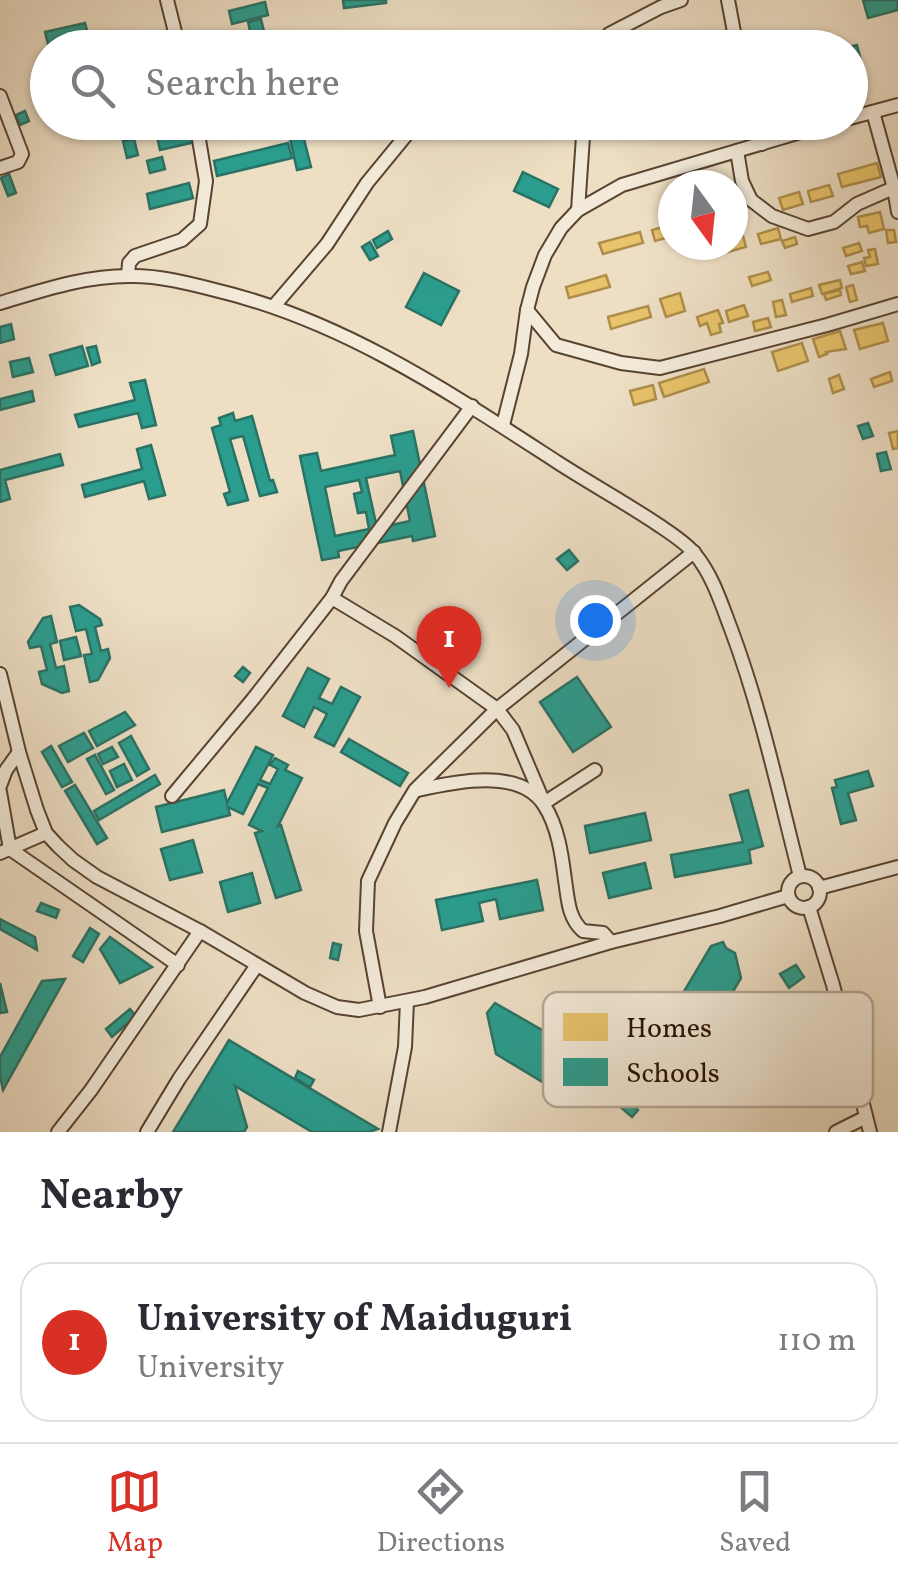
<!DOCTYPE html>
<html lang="en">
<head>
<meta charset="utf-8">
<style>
  :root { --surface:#fff; --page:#f7f7f7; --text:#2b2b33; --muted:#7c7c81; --line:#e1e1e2; --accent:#d93025 }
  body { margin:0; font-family:Vollkorn,serif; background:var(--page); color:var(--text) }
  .compass { position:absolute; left:658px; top:170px; width:90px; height:90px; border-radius:50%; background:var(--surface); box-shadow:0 2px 8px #0004; rotate:165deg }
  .you { position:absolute; left:595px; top:620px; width:35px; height:35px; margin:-25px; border:8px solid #fff; border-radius:50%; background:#1a73e8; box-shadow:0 0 0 15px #1a73e833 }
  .badge { display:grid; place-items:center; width:65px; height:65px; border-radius:50%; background:var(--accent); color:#fff; font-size:32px; font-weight:700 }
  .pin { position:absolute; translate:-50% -82px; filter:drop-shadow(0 2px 5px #0008) }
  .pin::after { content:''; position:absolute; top:52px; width:35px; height:30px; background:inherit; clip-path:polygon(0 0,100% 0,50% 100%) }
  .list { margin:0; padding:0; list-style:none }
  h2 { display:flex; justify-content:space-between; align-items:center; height:130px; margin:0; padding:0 40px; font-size:42px }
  h2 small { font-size:32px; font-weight:400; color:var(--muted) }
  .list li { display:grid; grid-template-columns:65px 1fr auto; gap:30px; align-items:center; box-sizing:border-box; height:160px; margin:0 20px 20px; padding:0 20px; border:2px solid var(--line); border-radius:30px }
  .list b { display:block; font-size:38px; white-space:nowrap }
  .list p { margin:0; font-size:32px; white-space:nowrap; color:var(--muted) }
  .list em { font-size:32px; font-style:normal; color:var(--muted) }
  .icon { flex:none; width:55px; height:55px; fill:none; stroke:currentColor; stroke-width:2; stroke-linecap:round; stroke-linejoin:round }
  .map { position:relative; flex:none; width:898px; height:1132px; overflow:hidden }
  .search { position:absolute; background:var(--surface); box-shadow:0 2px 8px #0004; left:30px; right:30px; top:30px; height:110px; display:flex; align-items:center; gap:25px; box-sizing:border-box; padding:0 35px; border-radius:55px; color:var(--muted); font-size:38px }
  .sheet { height:310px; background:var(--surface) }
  nav { display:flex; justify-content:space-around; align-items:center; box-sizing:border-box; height:140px; border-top:2px solid var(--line); background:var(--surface); font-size:28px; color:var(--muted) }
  nav a { display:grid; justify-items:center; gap:5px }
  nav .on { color:var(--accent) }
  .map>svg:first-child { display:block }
  .homes { fill:#e9c46a; stroke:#ae8e4a; stroke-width:2.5 }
  .schools { fill:#2a9d8f; stroke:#297264; stroke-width:2.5; fill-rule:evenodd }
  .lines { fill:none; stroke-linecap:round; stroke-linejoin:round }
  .minor-casing { stroke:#584331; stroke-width:16 }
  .minor { stroke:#f3ead9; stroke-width:12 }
  .key { fill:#f3ead9; stroke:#b6a898; stroke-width:2.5 }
  .key-label { font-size:28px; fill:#260f00 }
</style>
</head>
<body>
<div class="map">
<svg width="898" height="1132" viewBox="0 0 898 1132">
  <rect width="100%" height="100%" fill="#eddec4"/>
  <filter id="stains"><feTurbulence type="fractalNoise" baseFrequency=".002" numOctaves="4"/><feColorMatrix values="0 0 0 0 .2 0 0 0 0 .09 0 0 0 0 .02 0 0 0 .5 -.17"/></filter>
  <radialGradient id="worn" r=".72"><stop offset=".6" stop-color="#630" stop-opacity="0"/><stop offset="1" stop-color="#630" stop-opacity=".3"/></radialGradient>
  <g class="homes">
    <path d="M877,163L881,177L842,187L838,174Z"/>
    <path d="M829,185L833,196L811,202L808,191Z"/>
    <path d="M799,192L803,204L783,210L779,198Z"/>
    <path d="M880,212L884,229L869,233L867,226L860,227L858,217Z"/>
    <path d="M673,224V236L655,241L652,230Z"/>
    <path d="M778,228L781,239L761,244L758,234Z"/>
    <path d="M886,230H894L896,242L888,243Z"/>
    <path d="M640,232L643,243L603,254L599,243Z"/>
    <path d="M743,236L746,247L706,258L702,247L733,245V239Z"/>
    <path d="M795,237L797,244L785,248L782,241Z"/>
    <path d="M859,243L862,251L846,256L843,248Z"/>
    <path d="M875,249L878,264L866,266L864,258L870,257L868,250Z"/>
    <path d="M862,262L865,271L851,274L848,266Z"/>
    <path d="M768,272L771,280L752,286L749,277Z"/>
    <path d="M606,275L610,287L569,298L566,287Z"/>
    <path d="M840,280L842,288L822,294L819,285Z"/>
    <path d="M853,285L857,300L850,302L846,287Z"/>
    <path d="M811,288L813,296L792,302L790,294Z"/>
    <path d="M840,290L841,295L826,300L824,294Z"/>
    <path d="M680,293L685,311L666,317L660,299Z"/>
    <path d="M782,300L786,315L776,317L773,302Z"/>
    <path d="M744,305L748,316L729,322L726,311Z"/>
    <path d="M648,306L651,317L611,329L608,317Z"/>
    <path d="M718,310L723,323L719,324L721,332L711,335L707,323L700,326L697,317Z"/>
    <path d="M768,318L771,327L755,331L753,322Z"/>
    <path d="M883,323L888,341L860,349L854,330Z"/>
    <path d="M840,331L846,349L826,352L827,354L819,357L813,339Z"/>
    <path d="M802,343L808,361L778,371L772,352Z"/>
    <path d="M704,369L709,382L664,397L659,383Z"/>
    <path d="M890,372L892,381L874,387L871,379Z"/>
    <path d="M839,375L844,389L833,393L829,379Z"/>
    <path d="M653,385L656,399L634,405L630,391Z"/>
    <path d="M898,431V448L893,449L889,433Z"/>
  </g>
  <g class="schools">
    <path d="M343,0H386V3L344,8Z"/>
    <path d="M863,0H898V10L868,18Z"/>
    <path d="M265,2L268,15L232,24L229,11Z"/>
    <path d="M261,19L268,48H254L248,22Z"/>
    <path d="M85,23L88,34L48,44L45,32Z"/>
    <path d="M365,34L369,48H354L351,37Z"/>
    <path d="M80,38L82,48H67L65,42Z"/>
    <path d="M857,45L861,61L853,63L849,47Z"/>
    <path d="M25,111L29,121L20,125L16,115Z"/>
    <path d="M174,122H191L195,142L160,150L155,127Z"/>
    <path d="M302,131L311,167L297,170L289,134Z"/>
    <path d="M134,139L138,155L127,158L123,141Z"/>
    <path d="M288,143L292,158L217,176L214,161Z"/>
    <path d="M162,157L165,169L150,173L147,161Z"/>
    <path d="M523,172L558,189L549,207L514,191Z"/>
    <path d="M9,174L16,193L8,196L1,178Z"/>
    <path d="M189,183L193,198L150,209L147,194Z"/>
    <path d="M388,231L392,239L377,248L373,240Z"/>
    <path d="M370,242L378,256L370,260L362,247Z"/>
    <path d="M424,273L459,291L441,325L406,307Z"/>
    <path d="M11,324L14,339L0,343V327Z"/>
    <path d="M82,346L88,366L56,375L50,355Z"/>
    <path d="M96,346L100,362L92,365L87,348Z"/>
    <path d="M29,358L33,372L13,377L10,362Z"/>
    <path d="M145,380L156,425L142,428L138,413L79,427L75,415L135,400L130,383Z"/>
    <path d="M32,391L34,401L0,410V399Z"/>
    <path d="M233,413L235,421L252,416L270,481L273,480L277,492L260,496L243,436L230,439L248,500L228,505L224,494L230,492L212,428L221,425L219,418Z"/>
    <path d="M868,423L873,436L863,439L858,426Z"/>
    <path d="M413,431L435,536L413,541L412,536L338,551L339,557L322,560L300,456L317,453L321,471L395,455L391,436ZM400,471L410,521L377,528L366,478ZM359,480L362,492L354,494L358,513L366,512L369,529L335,536L325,487Z"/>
    <path d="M151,445L165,495L149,499L144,481L85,497L82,485L142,469L137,449Z"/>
    <path d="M886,452L891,469L881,471L877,454Z"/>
    <path d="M60,454L63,465L5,480L10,499L0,502V470Z"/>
    <path d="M569,550L578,561L567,570L557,559Z"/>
    <path d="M79,605L100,619L102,625L95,627L101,651L108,649L110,658L98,680L90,682L84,655L92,654L86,629L76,631L70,607Z"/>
    <path d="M51,616L57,642L50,644L56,668L64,666L69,691L62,693L42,684L39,672L47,670L41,646L30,648L28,642L43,618Z"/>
    <path d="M76,637L81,656L64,660L60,641Z"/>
    <path d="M243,667L250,673L243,682L235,676Z"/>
    <path d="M308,668L329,679L319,698L332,704L341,687L360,697L334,746L315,737L327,714L314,707L304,727L283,716Z"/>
    <path d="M577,677L611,727L573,752L540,702Z"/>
    <path d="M125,712L135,725L97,746L89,731Z"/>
    <path d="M84,733L93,748L68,762L59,746Z"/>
    <path d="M131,736L149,769L137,776L119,743Z"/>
    <path d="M349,739L408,773L400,786L341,752Z"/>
    <path d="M51,746L72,782L62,787L42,752Z"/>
    <path d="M112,747L118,757L103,764L98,754Z"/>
    <path d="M256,747L273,755L260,780L270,784L278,769L270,765L275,758L288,765L285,770L302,778L278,826L281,825L301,890L276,898L255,833L262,831L249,825L268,788L258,784L243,814L228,807L230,815L162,832L156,807L224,790L227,803Z"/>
    <path d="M95,755L114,790L106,794L87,759Z"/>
    <path d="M124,764L132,780L117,787L110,771Z"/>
    <path d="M868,771L873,786L848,793L856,820L841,824L832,788L837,787L835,780Z"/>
    <path d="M155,775L160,784L99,820L94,811Z"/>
    <path d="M75,785L107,838L97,844L65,791Z"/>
    <path d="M748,790L763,846L749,850L751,863L675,877L671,855L743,842L730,795Z"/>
    <path d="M645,813L651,840L590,853L585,826Z"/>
    <path d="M193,840L202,872L170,880L161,849Z"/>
    <path d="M645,863L651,888L609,898L603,873Z"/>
    <path d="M252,873L260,903L228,912L220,882Z"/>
    <path d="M537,880L543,910L500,919L496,899L479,903L483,921L442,930L436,900Z"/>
    <path d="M41,903L59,910L56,918L37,911Z"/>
    <path d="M0,919L35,937L37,950L0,929Z"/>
    <path d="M90,928L99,934L83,962L73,956Z"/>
    <path d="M110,937L152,967L120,983L100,949Z"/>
    <path d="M723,942L726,948L735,953L741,978L689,1066L680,1067L677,1073L665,1075L657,1072L643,1079L635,1074L711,946Z"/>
    <path d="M333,943L341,945L338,960L330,958Z"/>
    <path d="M796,965L804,977L789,988L780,974Z"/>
    <path d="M65,979L3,1090L0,1076V1057L42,981Z"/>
    <path d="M0,983L7,1012L0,1013Z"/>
    <path d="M495,1003L596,1061L598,1073L584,1079L588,1095L572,1100L496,1054L487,1013Z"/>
    <path d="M130,1009L136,1016L112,1037L106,1029Z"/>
    <path d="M229,1040L378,1129L369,1132H312L235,1086L247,1127L244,1132H173Z"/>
    <path d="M298,1071L314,1080L310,1087L295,1078Z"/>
    <path d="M625,1098L638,1110L632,1117L618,1105Z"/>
  </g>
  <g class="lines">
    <defs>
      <g id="minor">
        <path d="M167,0L179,48"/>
        <path d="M728,0L737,48"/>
        <path d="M600,48L609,34L661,7L681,0"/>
        <path d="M0,96L22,154L18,162L0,168"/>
        <path d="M873,112L894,188L898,212"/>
        <path d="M850,118L898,105"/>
        <path d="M756,122L762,144"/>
        <path d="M737,151L742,181L751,200L772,216L808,229L834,222L857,204L898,186"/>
        <path d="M578,210L584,122"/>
        <path d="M128,276L129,263L135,256L182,240L200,224L206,181L196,122"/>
        <path d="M0,303C43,290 87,275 133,276C160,276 188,283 215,290C342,320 449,392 557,462C591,484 626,503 660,526C672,534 686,543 695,554C713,576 721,603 731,629C761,709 779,794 800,876"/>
        <path d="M274,306L327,244L367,183L417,122"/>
        <path d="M527,310L556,345L621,363L660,368L827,325L898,304"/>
        <path d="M503,425L521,354L527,310L533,287L545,255L561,228L578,210L622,185L834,122"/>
        <path d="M332,598L341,581L472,406"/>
        <path d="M0,674L19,752L37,810L46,833L58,846L73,860L97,877L200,931L305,993L337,1007L359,1010L425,997L611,942L720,916L788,896"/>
        <path d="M0,786L6,770L19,752"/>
        <path d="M418,790C453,782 520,767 544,805C558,826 562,856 565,880C568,899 568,918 583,931L603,933L611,942"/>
        <path d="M0,792L10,849L178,965"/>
        <path d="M172,796L253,699L332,598L395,636L497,709L513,730L544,803L595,770"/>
        <path d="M0,853L46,833"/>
        <circle cx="804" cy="892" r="16"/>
        <path d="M819,888L898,867"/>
        <path d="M809,907L833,985L870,1132"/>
        <path d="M380,1007L366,931L368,881L395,823L415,790L497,709L694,552"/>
        <path d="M58,1132L91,1090L200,931"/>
        <path d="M147,1132L179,1079L257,965"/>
        <path d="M389,1132L405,1047L407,1001"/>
        <path d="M836,1132L866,1117"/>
      </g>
    </defs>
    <use href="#minor" class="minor-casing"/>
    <use href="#minor" class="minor"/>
  </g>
  <rect x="543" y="992" width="330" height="115" rx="15" class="key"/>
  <rect x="563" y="1013" width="45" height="28" fill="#e9c46a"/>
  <rect x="563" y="1058" width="45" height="28" fill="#2a9d8f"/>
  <g class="key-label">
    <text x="626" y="1037">Homes</text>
    <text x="626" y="1082">Schools</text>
  </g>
  <rect width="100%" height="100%" filter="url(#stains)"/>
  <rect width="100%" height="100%" fill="url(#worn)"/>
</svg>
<svg class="compass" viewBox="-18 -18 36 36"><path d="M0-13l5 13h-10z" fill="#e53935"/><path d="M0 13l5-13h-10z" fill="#7c7c81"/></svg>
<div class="you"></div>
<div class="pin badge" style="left:449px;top:688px">1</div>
<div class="search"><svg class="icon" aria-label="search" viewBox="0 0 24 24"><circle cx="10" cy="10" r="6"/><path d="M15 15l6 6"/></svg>Search here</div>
</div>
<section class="sheet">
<h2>Nearby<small></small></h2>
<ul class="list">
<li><span class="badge">1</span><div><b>University of Maiduguri</b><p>University</p></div><em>110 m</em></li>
</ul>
</section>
<nav>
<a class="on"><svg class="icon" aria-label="map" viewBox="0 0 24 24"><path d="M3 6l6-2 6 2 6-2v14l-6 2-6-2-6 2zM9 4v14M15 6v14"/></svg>Map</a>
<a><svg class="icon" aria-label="directions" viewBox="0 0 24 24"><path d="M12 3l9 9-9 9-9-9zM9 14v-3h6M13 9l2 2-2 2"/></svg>Directions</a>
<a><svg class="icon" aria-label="saved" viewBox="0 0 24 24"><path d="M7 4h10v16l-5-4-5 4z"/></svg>Saved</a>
</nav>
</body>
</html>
